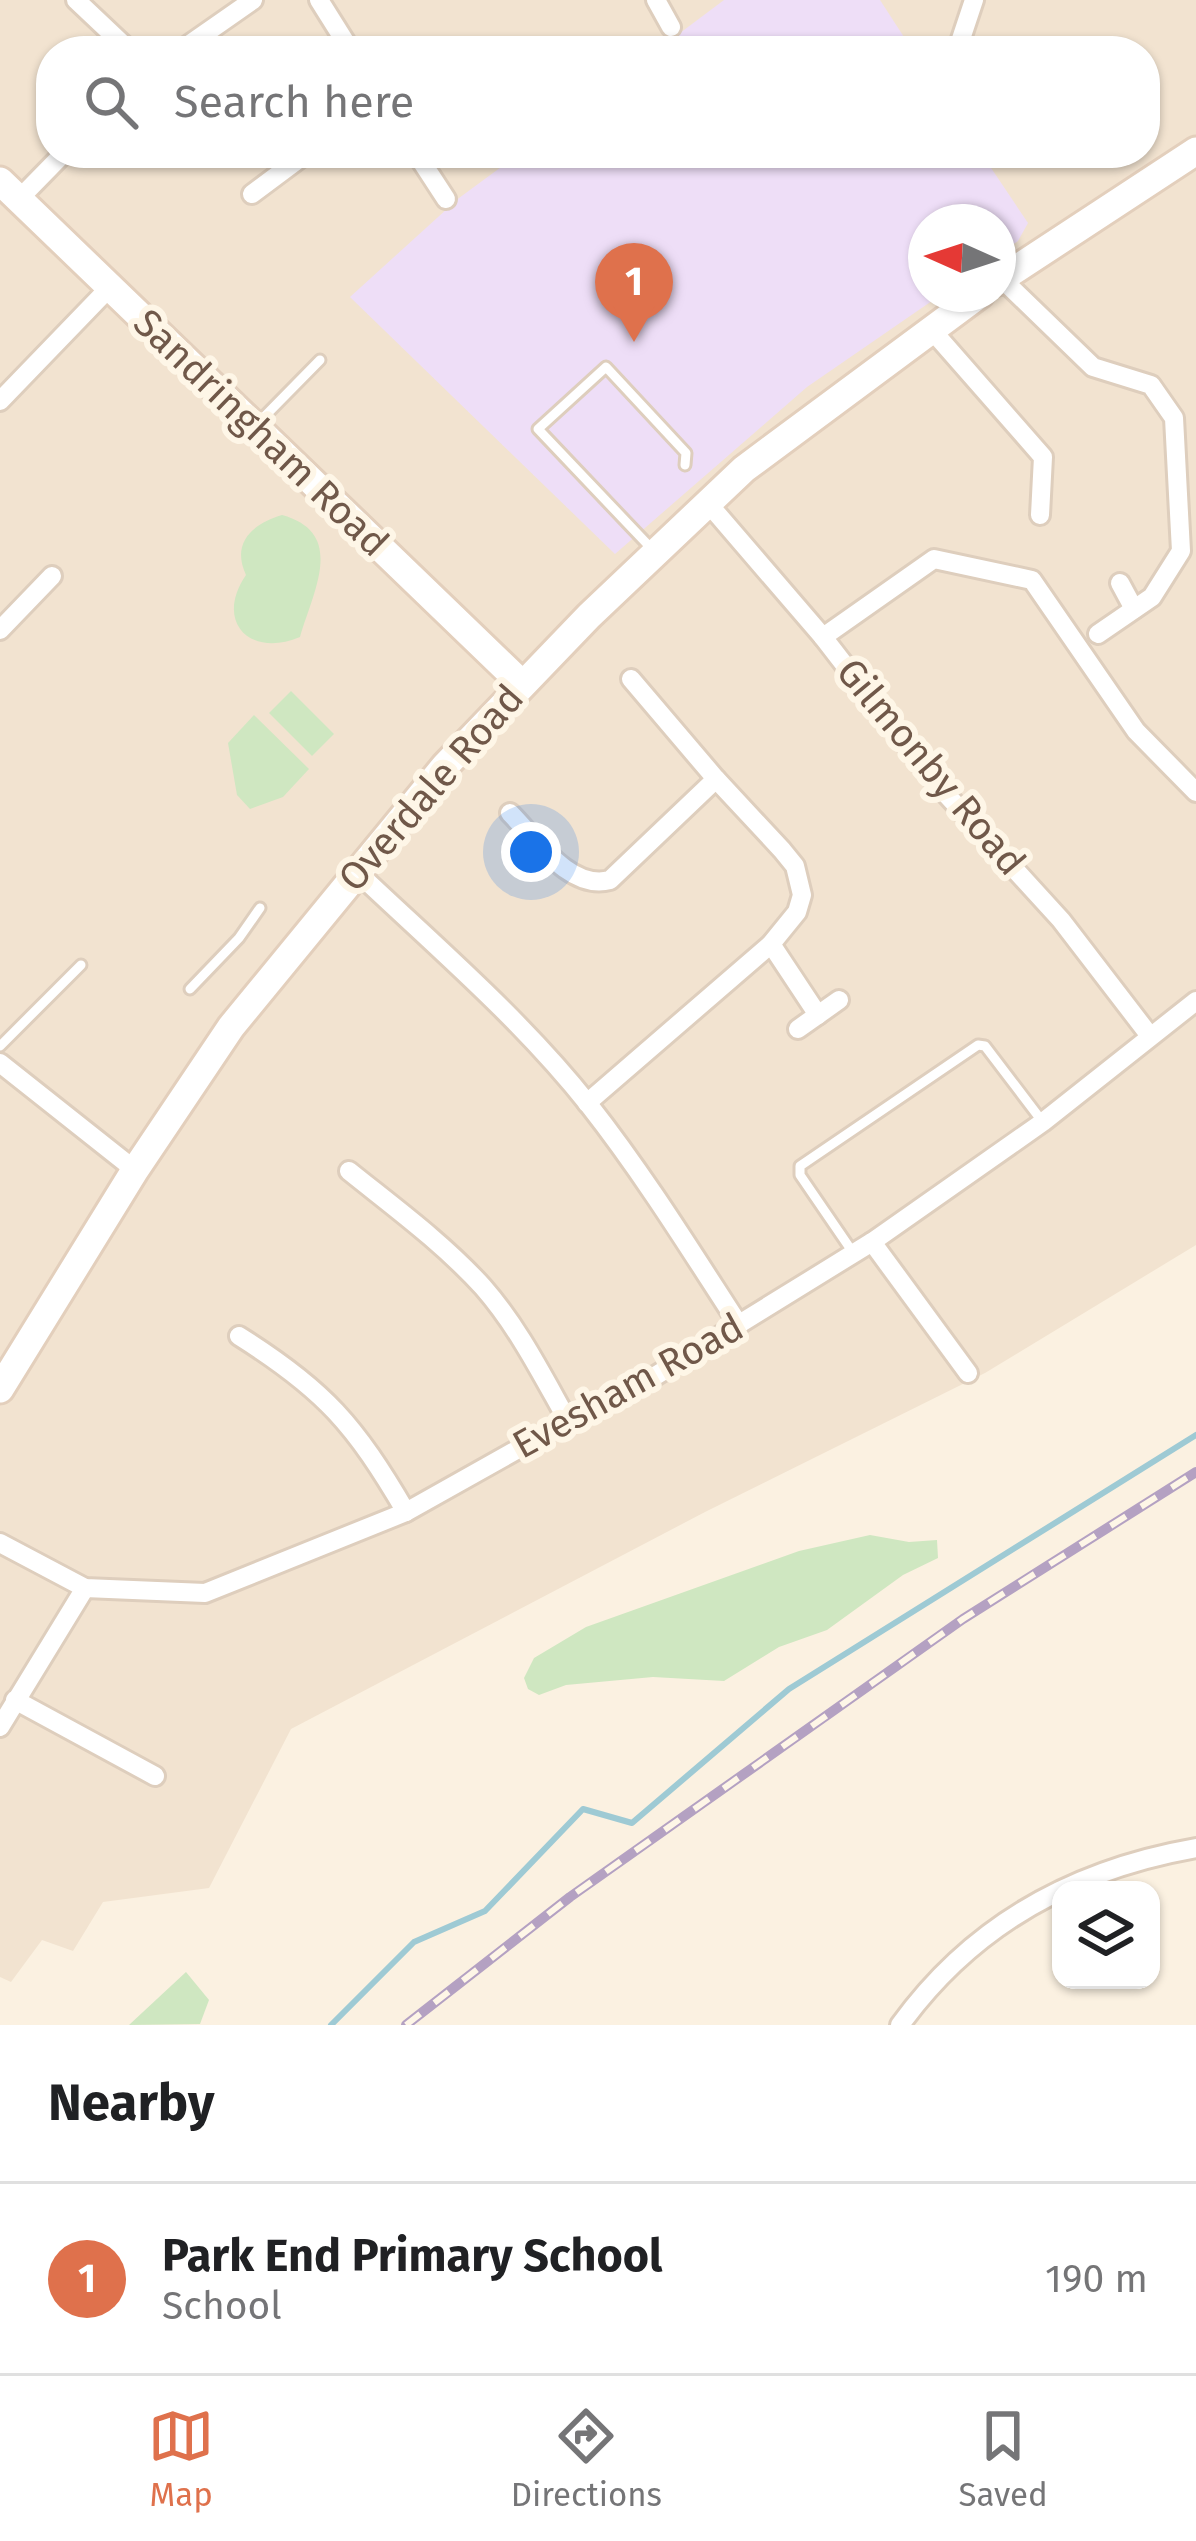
<!DOCTYPE html>
<html lang="en">
<head>
<meta charset="utf-8">
<style>
  :root { --surface:#fff; --page:#f2f2f2; --text:#202124; --muted:#757577; --line:#e0e0e0; --accent:#df714c }
  body { margin:0; font-family:"Fira Sans",sans-serif; background:var(--page); color:var(--text) }
  .controls { position:absolute; right:36px; bottom:36px; display:grid; overflow:hidden; border-radius:24px; box-shadow:0 3px 9px #0004 }
  .controls button { width:108px; height:108px; display:grid; place-items:center; padding:0; border:0; border-bottom:3px solid var(--line); background:var(--surface); color:var(--text); font:60px sans-serif }
  .compass { position:absolute; left:908px; top:204px; width:108px; height:108px; border-radius:50%; background:var(--surface); box-shadow:0 3px 9px #0004; rotate:273deg }
  .you { position:absolute; left:531px; top:852px; width:42px; height:42px; margin:-30px; border:9px solid #fff; border-radius:50%; background:#1a73e8; box-shadow:0 0 0 18px #1a73e833 }
  .badge { display:grid; place-items:center; width:78px; height:78px; border-radius:50%; background:var(--accent); color:#fff; font-size:39px; font-weight:700 }
  .pin { position:absolute; translate:-50% -99px; filter:drop-shadow(0 3px 6px #0008) }
  .pin::after { content:''; position:absolute; top:63px; width:42px; height:36px; background:inherit; clip-path:polygon(0 0,100% 0,50% 100%) }
  .list { margin:0; padding:0; list-style:none }
  h2 { display:flex; justify-content:space-between; align-items:center; height:156px; margin:0; padding:0 48px; font-size:51px }
  h2 small { font-size:39px; font-weight:400; color:var(--muted) }
  .list li { display:grid; grid-template-columns:78px 1fr auto; gap:36px; align-items:center; box-sizing:border-box; height:192px; padding:0 48px; border-top:3px solid var(--line) }
  .list b { display:block; font-size:45px; white-space:nowrap }
  .list p { margin:0; font-size:39px; white-space:nowrap; color:var(--muted) }
  .list em { font-size:39px; font-style:normal; color:var(--muted) }
  .icon { flex:none; width:66px; height:66px; fill:none; stroke:currentColor; stroke-width:2; stroke-linecap:round; stroke-linejoin:round }
  .map { position:relative; flex:none; width:1196px; height:2025px; overflow:hidden }
  .search { position:absolute; background:var(--surface); box-shadow:0 3px 9px #0004; left:36px; right:36px; top:36px; height:132px; display:flex; align-items:center; gap:30px; box-sizing:border-box; padding:0 42px; border-radius:48px; color:var(--muted); font-size:45px }
  .sheet { height:348px; background:var(--surface) }
  nav { display:flex; justify-content:space-around; align-items:center; box-sizing:border-box; height:168px; border-top:3px solid var(--line); background:var(--surface); font-size:33px; color:var(--muted) }
  nav a { display:grid; justify-items:center; gap:6px }
  nav .on { color:var(--accent) }
  .map>svg:first-child { display:block }
  .residential { fill:#f2e3d0; fill-rule:evenodd }
  .education { fill:#eedef7 }
  .green { fill:#cfe7c1 }
  .lines { fill:none; stroke-linecap:round; stroke-linejoin:round }
  .stream { stroke:#9ecad4; stroke-width:6 }
  .lane-casing { stroke:#decebd; stroke-width:15 }
  .street-casing { stroke:#decebd; stroke-width:24 }
  .secondary-casing { stroke:#e3cfbc; stroke-width:33 }
  .lane { stroke:#fff; stroke-width:9 }
  .street { stroke:#fff; stroke-width:18 }
  .secondary { stroke:#fff; stroke-width:27 }
  .rail-casing { stroke:#b4a1c2; stroke-width:10 }
  .rail { stroke:#fef6e7; stroke-width:6; stroke-dasharray:18; stroke-linecap:butt }
  .labels { text-anchor:middle; dominant-baseline:central; stroke-width:12; stroke-linejoin:round; paint-order:stroke }
  .street-label { font-size:39px; fill:#705849; stroke:#fef6e7 }
</style>
</head>
<body>
<div class="map">
<svg width="1196" height="2025" viewBox="0 0 1196 2025">
  <rect width="100%" height="100%" fill="#fbf1e1"/>
  <!-- residential -->
  <path class="residential" d="M0,0H1196V1245L985,1373L705,1512L291,1729L209,1888L103,1902L73,1951L42,1940L11,1982L0,1977ZM51,51H1145V153H51ZM926,222H998V294H926Z"/>
  <!-- education -->
  <g class="education">
    <path d="M724,0H880L913,51H656Z"/>
    <path d="M520,153H981L1028,223L1018,241L998,255V222H926V294H942L807,387L615,554L350,297L459,198Z"/>
  </g>
  <!-- green -->
  <g class="green">
    <path d="M282,515C347,533 313,591 300,637C250,658 214,622 246,575C231,543 252,524 282,515Z"/>
    <path d="M291,691L334,734L312,756L269,713Z"/>
    <path d="M254,715L309,769L283,797L250,809L237,795L228,743Z"/>
    <path d="M870,1535L909,1542L937,1540L938,1558L903,1575L827,1630L779,1647L724,1681L653,1677L566,1685L539,1695L528,1689L524,1678L534,1658L586,1627L799,1551Z"/>
    <path d="M186,1972L209,2000L200,2024L129,2025Z"/>
  </g>
  <g class="lines">
    <!-- stream -->
    <path class="stream" d="M331,2025L414,1942L485,1911L583,1809L632,1823L789,1689L1196,1435"/>
    <defs>
      <g id="lane">
        <path d="M257,424L320,360"/>
        <path d="M651,548L538,429L606,367L686,453L685,465"/>
        <path d="M190,989L239,938L260,908"/>
        <path d="M0,1046L81,965"/>
        <path d="M854,1254L800,1175V1166L978,1045L985,1046L1042,1121"/>
      </g>
      <g id="street">
        <path d="M76,0L130,51"/>
        <path d="M319,0L351,51"/>
        <path d="M656,0L671,27"/>
        <path d="M180,51L253,0"/>
        <path d="M957,51L974,0"/>
        <path d="M416,153L446,199"/>
        <path d="M252,194L307,153"/>
        <path d="M19,199L64,153"/>
        <path d="M1002,279L1093,367L1151,385L1174,418L1181,551L1152,597L1098,634"/>
        <path d="M930,328L1043,457L1040,515"/>
        <path d="M0,401L109,288"/>
        <path d="M707,502L823,637L935,782L1061,920L1150,1036"/>
        <path d="M1120,583L1134,609"/>
        <path d="M0,630L52,576"/>
        <path d="M823,637L934,559L1032,580L1136,731L1196,792"/>
        <path d="M510,813C536,839 570,891 610,880L716,779"/>
        <path d="M356,871C435,946 521,1019 589,1105C644,1175 691,1251 739,1325"/>
        <path d="M771,944L818,1015"/>
        <path d="M798,1029L839,1000"/>
        <path d="M0,1063L135,1170"/>
        <path d="M587,1103L771,944L797,912L802,895L795,866L782,850L716,779L631,679"/>
        <path d="M349,1171C395,1208 443,1243 483,1287C518,1327 542,1375 568,1421"/>
        <path d="M872,1242L968,1373"/>
        <path d="M239,1336C325,1390 355,1425 406,1512"/>
        <path d="M0,1543L85,1588L205,1593L406,1512L568,1421L634,1389L872,1242L1043,1122L1196,1001"/>
        <path d="M15,1700L155,1776"/>
        <path d="M0,1727L85,1588"/>
        <path d="M900,2025C973,1924 1075,1869 1196,1848"/>
      </g>
      <g id="secondary">
        <path d="M0,181L522,684"/>
        <path d="M998,281L1196,151"/>
        <path d="M0,1389L135,1170L231,1027L445,766L589,616L744,469L980,294"/>
      </g>
    </defs>
    <!-- lane casing -->
    <use href="#lane" class="lane-casing"/>
    <!-- street casing -->
    <use href="#street" class="street-casing"/>
    <!-- secondary casing -->
    <use href="#secondary" class="secondary-casing"/>
    <!-- lane -->
    <use href="#lane" class="lane"/>
    <!-- street -->
    <use href="#street" class="street"/>
    <!-- secondary -->
    <use href="#secondary" class="secondary"/>
    <defs>
      <path id="rail" d="M406,2025L570,1897L963,1619L1196,1472"/>
    </defs>
    <!-- rail casing -->
    <use href="#rail" class="rail-casing"/>
    <!-- rail -->
    <use href="#rail" class="rail"/>
  </g>
  <g class="labels">
    <!-- street labels -->
    <g class="street-label">
      <text transform="translate(261 433) rotate(44)">Sandringham Road</text>
      <text transform="translate(931 767) rotate(50)">Gilmonby Road</text>
      <text transform="translate(431 788) rotate(-49)">Overdale Road</text>
      <text transform="translate(628 1386) rotate(-29)">Evesham Road</text>
    </g>
  </g>
</svg>
<div class="controls">
<button><svg class="icon" aria-label="layers" viewBox="0 0 24 24"><path d="M12 4l9 5-9 5-9-5zM3 14l9 5 9-5"/></svg></button>
</div>
<svg class="compass" viewBox="-18 -18 36 36"><path d="M0-13l5 13h-10z" fill="#e53935"/><path d="M0 13l5-13h-10z" fill="#757577"/></svg>
<div class="you"></div>
<div class="pin badge" style="left:634px;top:342px">1</div>
<div class="search"><svg class="icon" aria-label="search" viewBox="0 0 24 24"><circle cx="10" cy="10" r="6"/><path d="M15 15l6 6"/></svg>Search here</div>
</div>
<section class="sheet">
<h2>Nearby<small></small></h2>
<ul class="list">
<li><span class="badge">1</span><div><b>Park End Primary School</b><p>School</p></div><em>190 m</em></li>
</ul>
</section>
<nav>
<a class="on"><svg class="icon" aria-label="map" viewBox="0 0 24 24"><path d="M3 6l6-2 6 2 6-2v14l-6 2-6-2-6 2zM9 4v14M15 6v14"/></svg>Map</a>
<a><svg class="icon" aria-label="directions" viewBox="0 0 24 24"><path d="M12 3l9 9-9 9-9-9zM9 14v-3h6M13 9l2 2-2 2"/></svg>Directions</a>
<a><svg class="icon" aria-label="saved" viewBox="0 0 24 24"><path d="M7 4h10v16l-5-4-5 4z"/></svg>Saved</a>
</nav>
</body>
</html>
